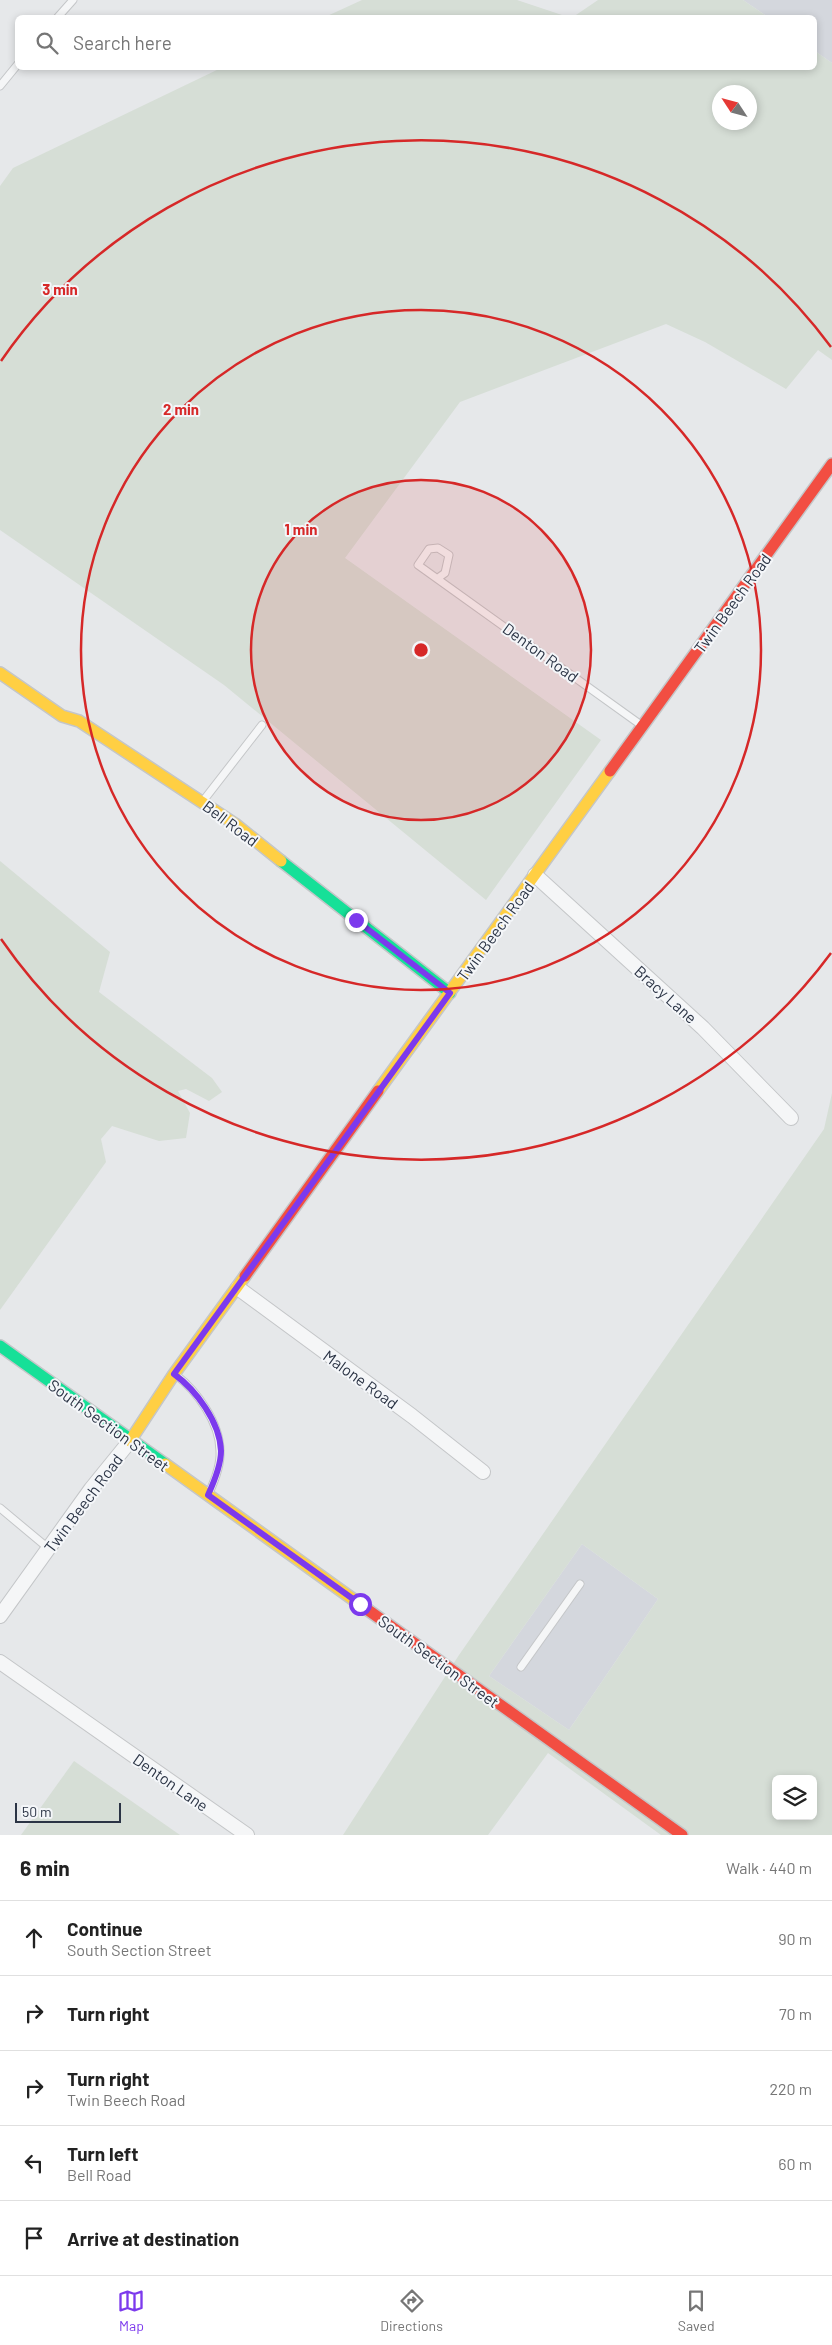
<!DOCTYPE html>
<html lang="en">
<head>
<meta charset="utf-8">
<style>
  :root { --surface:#fff; --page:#f2f2f2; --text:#222; --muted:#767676; --line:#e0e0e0; --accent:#7c3aed }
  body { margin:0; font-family:Barlow,sans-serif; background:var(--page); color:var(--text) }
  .controls { position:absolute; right:15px; bottom:15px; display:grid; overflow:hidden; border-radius:8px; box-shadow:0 2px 8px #0003 }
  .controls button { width:45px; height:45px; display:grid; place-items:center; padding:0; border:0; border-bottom:1px solid var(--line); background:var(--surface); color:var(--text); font:25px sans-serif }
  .compass { position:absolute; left:712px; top:85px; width:45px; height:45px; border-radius:50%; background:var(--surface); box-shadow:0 2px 8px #0003; rotate:306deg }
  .scale { position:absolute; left:15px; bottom:12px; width:106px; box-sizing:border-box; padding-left:5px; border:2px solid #2b3445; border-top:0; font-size:14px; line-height:18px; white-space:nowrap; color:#2b3445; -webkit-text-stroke:4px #f4f6f9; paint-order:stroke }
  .stop { position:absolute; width:15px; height:15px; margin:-11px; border:4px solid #7c3aed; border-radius:50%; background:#fff }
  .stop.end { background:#7c3aed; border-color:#fff; box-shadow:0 1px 5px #0008 }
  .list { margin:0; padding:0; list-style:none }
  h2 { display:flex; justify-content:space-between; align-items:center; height:65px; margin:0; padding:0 20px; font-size:21px }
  h2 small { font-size:16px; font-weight:400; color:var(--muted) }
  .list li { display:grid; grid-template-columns:32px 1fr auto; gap:15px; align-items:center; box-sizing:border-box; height:75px; padding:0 20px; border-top:1px solid var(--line) }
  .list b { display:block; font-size:19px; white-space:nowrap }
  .list p { margin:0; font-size:16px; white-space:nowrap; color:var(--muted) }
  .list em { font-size:16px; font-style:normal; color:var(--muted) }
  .icon { flex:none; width:28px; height:28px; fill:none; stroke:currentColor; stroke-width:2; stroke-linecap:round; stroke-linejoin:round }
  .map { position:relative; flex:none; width:832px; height:1835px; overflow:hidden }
  .search { position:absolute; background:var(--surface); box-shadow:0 2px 8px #0003; left:15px; right:15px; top:15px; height:55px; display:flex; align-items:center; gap:12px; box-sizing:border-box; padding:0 18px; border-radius:8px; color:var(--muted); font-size:19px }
  .sheet { height:440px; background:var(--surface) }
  nav { display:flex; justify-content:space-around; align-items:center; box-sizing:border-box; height:70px; border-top:1px solid var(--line); background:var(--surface); font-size:14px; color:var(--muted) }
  nav a { display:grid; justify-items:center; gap:2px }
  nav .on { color:var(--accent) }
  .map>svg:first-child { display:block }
  .built { fill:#d4d7dd }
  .green { fill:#d6ded6; fill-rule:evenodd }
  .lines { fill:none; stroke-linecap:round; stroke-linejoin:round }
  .lane-casing { stroke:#c4c6c8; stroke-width:9 }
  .street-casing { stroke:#c4c6c8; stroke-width:16 }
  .fast-casing { stroke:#c4c6c8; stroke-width:14 }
  .slow-casing { stroke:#c4c6c8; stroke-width:14 }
  .jam-casing { stroke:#c4c6c8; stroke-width:14 }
  .lane { stroke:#f5f6f7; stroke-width:7 }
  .street { stroke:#f5f6f7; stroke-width:14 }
  .fast { stroke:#16e098; stroke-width:11 }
  .slow { stroke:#ffcf43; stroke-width:11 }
  .jam { stroke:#f24e42; stroke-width:11 }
  .route { stroke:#7c3aed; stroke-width:6 }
  .ring { fill:none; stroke:#d62828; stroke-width:2.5 }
  .labels { text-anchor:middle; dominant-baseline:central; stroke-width:4; stroke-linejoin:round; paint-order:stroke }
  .street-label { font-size:16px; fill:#2b3445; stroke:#f4f6f9 }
  .centre { fill:#d62828; stroke:#f4f6f9; stroke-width:2.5 }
  .ring-label { font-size:15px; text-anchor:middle; font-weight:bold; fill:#d62828; stroke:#f4f6f9; stroke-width:4; stroke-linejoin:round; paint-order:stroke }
</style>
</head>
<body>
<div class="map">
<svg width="832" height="1835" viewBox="0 0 832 1835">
  <rect width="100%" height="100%" fill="#e6e8ea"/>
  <!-- built -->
  <g class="built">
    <path d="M743,0H832V63L815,51L814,18L768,17Z"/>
    <path d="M582,1544L658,1599L569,1730L489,1676Z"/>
  </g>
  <!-- green -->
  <g class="green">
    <path d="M362,0H517L568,17H325Z"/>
    <path d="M598,0H743L768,17H573Z"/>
    <path d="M815,51L832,63V360L818,350L786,389L705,342L666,324L460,402L345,558L601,740L486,900L224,685L0,530V186L13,168L221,68H814ZM720,92H750V122H720Z"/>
    <path d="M0,861L110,952L99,992L212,1078L222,1092L209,1101L186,1089L178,1091L190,1113L186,1138L159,1141L112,1126L101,1139L106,1162L0,1310Z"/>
    <path d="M832,1093V1835H661L548,1753L488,1835H343L459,1655L824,1129ZM582,1544L658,1599L569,1730L489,1676ZM776,1779H813V1816H776Z"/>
    <path d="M74,1761L180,1835H21Z"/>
  </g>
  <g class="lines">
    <defs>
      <g id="lane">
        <path d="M57,18L73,0"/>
        <path d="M0,86L18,64"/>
        <path d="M438,578L445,573L449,555L438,548L429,549L418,565L641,725"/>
        <path d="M203,801L262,725"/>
        <path d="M176,1375C197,1391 220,1423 220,1451C221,1465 215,1480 209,1493"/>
        <path d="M0,1508L48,1548"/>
        <path d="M521,1667L580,1584"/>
      </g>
      <g id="street">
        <path d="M535,875L703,1028L791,1118"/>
        <path d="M238,1288L412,1416L483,1472"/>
        <path d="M0,1616L91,1489L130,1441"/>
        <path d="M0,1662L247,1835"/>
      </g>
      <g id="fast">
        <path d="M281,861L450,993"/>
        <path d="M0,1346L165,1464"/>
      </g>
      <g id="slow">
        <path d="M0,673L62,716L79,721L235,824L281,861"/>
        <path d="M378,1091L610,771"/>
        <path d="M130,1441L174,1374L245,1276"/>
        <path d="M165,1464L368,1610"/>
      </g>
      <g id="jam">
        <path d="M610,771L832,464"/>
        <path d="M245,1276L378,1091"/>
        <path d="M368,1610L682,1835"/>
      </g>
    </defs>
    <!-- lane casing -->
    <use href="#lane" class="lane-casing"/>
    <!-- street casing -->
    <use href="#street" class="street-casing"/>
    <!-- fast casing -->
    <use href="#fast" class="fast-casing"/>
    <!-- slow casing -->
    <use href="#slow" class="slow-casing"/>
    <!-- jam casing -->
    <use href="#jam" class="jam-casing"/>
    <!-- lane -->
    <use href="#lane" class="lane"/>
    <!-- street -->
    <use href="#street" class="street"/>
    <!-- fast -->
    <use href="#fast" class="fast"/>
    <!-- slow -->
    <use href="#slow" class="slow"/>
    <!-- jam -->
    <use href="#jam" class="jam"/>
  </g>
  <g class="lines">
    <!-- route -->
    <path class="route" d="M356,920L450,993L174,1374C196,1390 220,1422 221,1451C221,1466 214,1482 208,1495L360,1604"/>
  </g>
  <!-- distance rings -->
  <circle cx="421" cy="650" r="170" fill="#d62828" fill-opacity=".12"/>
  <g class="ring">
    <circle cx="421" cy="650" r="170"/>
    <circle cx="421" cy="650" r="340"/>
    <path d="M831 953A510 510 0 0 1 1 939M1 361A510 510 0 0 1 831 347"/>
  </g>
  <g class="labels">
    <!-- street labels -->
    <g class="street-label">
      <text transform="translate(732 603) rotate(-54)">Twin Beech Road</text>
      <text transform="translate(541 652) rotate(36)">Denton Road</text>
      <text transform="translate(231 823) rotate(37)">Bell Road</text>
      <text transform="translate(495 931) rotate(-54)">Twin Beech Road</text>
      <text transform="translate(666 994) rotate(42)">Bracy Lane</text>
      <text transform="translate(361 1379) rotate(36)">Malone Road</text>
      <text transform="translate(109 1425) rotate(36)">South Section Street</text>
      <text transform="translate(83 1503) rotate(-53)">Twin Beech Road</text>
      <text transform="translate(439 1661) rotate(36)">South Section Street</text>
      <text transform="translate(171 1782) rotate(35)">Denton Lane</text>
    </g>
  </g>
  <circle cx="421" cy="650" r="8" class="centre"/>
  <g class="ring-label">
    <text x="60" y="295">3 min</text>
    <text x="181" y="415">2 min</text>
    <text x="301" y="535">1 min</text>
  </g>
</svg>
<div class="controls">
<button><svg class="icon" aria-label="layers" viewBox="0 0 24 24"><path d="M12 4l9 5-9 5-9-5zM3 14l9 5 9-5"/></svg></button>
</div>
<svg class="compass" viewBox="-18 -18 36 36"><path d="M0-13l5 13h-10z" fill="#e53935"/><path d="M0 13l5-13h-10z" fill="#767676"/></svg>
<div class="scale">50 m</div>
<div class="stop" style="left:360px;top:1604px"></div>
<div class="stop end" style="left:356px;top:920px"></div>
<div class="search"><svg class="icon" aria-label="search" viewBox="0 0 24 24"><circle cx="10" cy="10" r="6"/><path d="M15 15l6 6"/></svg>Search here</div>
</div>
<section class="sheet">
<h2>6 min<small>Walk · 440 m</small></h2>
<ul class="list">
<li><svg class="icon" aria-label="ahead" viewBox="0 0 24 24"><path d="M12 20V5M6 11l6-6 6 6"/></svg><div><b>Continue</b><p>South Section Street</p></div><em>90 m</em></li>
<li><svg class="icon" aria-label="right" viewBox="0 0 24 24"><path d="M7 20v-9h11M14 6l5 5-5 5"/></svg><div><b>Turn right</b></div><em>70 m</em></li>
<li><svg class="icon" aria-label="right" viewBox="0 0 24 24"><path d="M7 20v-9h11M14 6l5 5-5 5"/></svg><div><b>Turn right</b><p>Twin Beech Road</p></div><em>220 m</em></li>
<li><svg class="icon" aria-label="left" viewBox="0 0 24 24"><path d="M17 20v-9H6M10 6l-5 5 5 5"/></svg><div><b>Turn left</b><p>Bell Road</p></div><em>60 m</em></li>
<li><svg class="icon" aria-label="arrive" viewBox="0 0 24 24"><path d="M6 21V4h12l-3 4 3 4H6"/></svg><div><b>Arrive at destination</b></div></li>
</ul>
</section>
<nav>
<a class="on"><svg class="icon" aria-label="map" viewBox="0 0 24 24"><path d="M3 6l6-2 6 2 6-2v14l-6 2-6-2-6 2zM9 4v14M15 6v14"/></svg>Map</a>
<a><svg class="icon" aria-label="directions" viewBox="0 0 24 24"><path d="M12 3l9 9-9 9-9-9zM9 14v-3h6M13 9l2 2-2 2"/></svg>Directions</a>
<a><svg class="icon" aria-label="saved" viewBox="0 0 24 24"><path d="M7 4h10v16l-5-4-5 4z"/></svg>Saved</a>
</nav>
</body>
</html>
